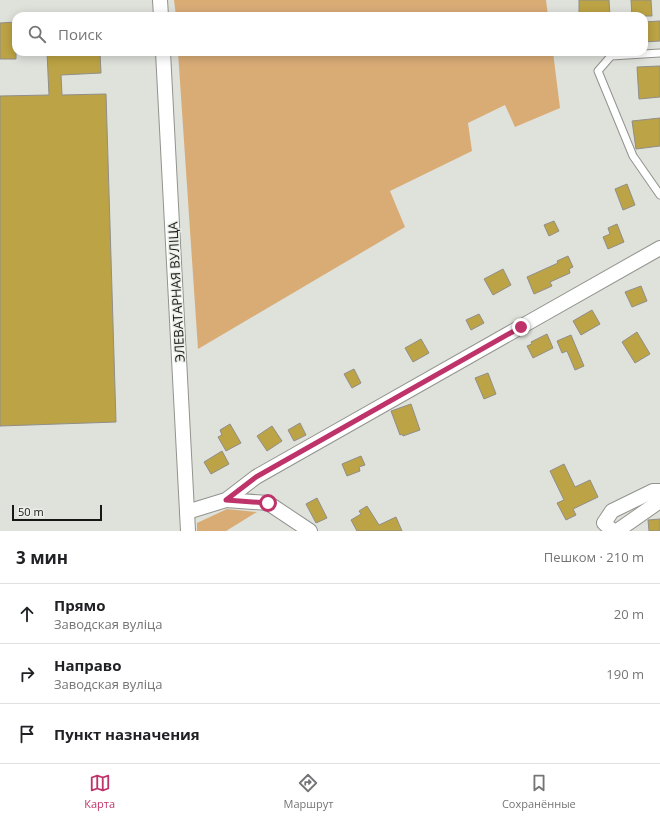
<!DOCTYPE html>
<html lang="ru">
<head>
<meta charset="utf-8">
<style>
  :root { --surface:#fff; --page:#f2f2f2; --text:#202124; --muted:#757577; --line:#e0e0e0; --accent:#be336a }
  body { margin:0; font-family:"Open Sans",sans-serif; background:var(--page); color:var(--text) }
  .scale { position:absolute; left:12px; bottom:10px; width:90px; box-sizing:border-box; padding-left:4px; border:2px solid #171816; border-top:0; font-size:11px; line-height:14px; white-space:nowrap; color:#171816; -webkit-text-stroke:3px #eceee8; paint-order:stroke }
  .stop { position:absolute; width:12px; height:12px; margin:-9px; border:3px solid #be336a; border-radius:50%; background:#fff }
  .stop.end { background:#be336a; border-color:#fff; box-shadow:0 1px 4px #0008 }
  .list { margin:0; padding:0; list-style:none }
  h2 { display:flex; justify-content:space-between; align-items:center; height:52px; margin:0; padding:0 16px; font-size:17px }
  h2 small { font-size:13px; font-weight:400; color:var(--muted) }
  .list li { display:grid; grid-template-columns:26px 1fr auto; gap:12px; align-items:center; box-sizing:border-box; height:60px; padding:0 16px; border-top:1px solid var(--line) }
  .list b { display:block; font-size:15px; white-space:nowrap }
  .list p { margin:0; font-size:13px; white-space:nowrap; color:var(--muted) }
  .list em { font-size:13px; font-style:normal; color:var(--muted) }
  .icon { flex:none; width:22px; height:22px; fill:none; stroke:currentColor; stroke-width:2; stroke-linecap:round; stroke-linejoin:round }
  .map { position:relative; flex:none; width:660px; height:531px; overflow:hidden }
  .search { position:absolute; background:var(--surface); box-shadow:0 2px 10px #0003; left:12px; right:12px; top:12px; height:44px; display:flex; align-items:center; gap:10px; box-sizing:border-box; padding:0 14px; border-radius:12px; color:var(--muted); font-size:15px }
  .sheet { height:232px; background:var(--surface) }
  nav { display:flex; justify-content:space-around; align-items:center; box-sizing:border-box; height:56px; border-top:1px solid var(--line); background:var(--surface); font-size:11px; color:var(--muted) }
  nav a { display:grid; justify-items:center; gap:2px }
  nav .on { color:var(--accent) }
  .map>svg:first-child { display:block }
  .green { fill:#d9ac76 }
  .building { fill:#bca345; stroke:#908e89 }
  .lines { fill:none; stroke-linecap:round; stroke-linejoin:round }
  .lane-casing { stroke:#92938e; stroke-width:9 }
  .street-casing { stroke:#92938e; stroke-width:16 }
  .lane { stroke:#fff; stroke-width:7 }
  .street { stroke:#fff; stroke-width:14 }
  .route { stroke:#be336a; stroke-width:5 }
  .labels { text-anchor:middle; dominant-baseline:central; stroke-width:3; stroke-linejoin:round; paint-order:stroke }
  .street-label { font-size:13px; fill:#171816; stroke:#eceee8 }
</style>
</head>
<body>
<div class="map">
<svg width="660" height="531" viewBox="0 0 660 531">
  <rect width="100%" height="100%" fill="#dfe1db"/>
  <!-- green -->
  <g class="green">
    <path d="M174,0H546L548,16H176Z"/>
    <path d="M178,52H553L560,108L515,127L505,105L468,123L472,151L390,191L405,227L198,349Z"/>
    <path d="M227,509L257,512L226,531H197V523Z"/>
  </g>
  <!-- building -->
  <g class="building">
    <path d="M579,0H609L610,16H579Z"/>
    <path d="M631,0H651L652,16H632Z"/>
    <path d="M660,21V41L644,42V22Z"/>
    <path d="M16,22V59H0V23Z"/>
    <path d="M47,52H100L101,73L61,75L62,95L106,94L116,422L0,426V96L49,95Z"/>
    <path d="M660,66V97L639,99L637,67Z"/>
    <path d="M660,118V146L636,149L632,121Z"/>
    <path d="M627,184L635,205L623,210L615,189Z"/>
    <path d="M554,221L559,231L549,236L544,225Z"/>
    <path d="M617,224L624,242L608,249L603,237L610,234L608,228Z"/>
    <path d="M568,256L573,267L569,269L570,273L550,282L552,286L534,294L527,277L558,263L557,261Z"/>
    <path d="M503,269L511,285L493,295L484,279Z"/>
    <path d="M641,286L647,301L632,307L625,292Z"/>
    <path d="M592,310L600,324L581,335L573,321Z"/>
    <path d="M479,314L484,323L471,330L466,320Z"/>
    <path d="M637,332L650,354L635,363L622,342Z"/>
    <path d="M547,334L553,348L533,358L527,346L532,344L531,342Z"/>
    <path d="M571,335L584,366L575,370L567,351L562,353L557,341Z"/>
    <path d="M421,339L429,353L413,362L405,348Z"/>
    <path d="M354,369L361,383L352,388L344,374Z"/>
    <path d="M488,373L496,394L484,399L475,378Z"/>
    <path d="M411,404L420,430L403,436L402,434L400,435L391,411Z"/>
    <path d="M300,423L306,435L294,441L288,430Z"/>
    <path d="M230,424L241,443L226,451L218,437L222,435L220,430Z"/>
    <path d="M272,426L282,441L267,451L257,436Z"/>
    <path d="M222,451L229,464L211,474L204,462Z"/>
    <path d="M361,456L365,465L359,467L360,471L347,476L342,464Z"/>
    <path d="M564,464L575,487L590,480L598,497L573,509L576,515L566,520L557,503L564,500L550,471Z"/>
    <path d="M317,498L327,518L316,523L306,504Z"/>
    <path d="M367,506L379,525L396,517L402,531H357L351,520L361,514L359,511Z"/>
    <path d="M660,519V531H649L648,520Z"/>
  </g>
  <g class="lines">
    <defs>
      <path id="lane" d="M660,53L611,56L598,71L633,156L660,195"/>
      <g id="street">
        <path d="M160,0L161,16"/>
        <path d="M163,52L188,531"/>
        <path d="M226,500L268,503L310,531"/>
        <path d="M187,512L226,500L256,477L660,248"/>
        <path d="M613,531L604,523L612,511L653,491H660"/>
        <path d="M617,531L660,501"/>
      </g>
    </defs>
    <!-- lane casing -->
    <use href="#lane" class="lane-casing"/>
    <!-- street casing -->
    <use href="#street" class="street-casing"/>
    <!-- lane -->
    <use href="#lane" class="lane"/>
    <!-- street -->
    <use href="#street" class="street"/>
  </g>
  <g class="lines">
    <!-- route -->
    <path class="route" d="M268,503L226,500L256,477L521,327"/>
  </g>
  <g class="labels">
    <!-- street labels -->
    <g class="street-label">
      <text transform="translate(176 292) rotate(-93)">ЭЛЕВАТАРНАЯ ВУЛІЦА</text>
    </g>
  </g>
</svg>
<div class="scale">50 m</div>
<div class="stop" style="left:268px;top:503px"></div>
<div class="stop end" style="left:521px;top:327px"></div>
<div class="search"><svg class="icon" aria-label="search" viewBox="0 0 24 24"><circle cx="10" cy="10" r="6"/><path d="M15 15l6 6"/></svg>Поиск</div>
</div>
<section class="sheet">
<h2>3 мин<small>Пешком · 210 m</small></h2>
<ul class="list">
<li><svg class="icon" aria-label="ahead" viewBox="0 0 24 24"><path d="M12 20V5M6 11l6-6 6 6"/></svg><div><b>Прямо</b><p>Заводская вуліца</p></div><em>20 m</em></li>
<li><svg class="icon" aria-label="right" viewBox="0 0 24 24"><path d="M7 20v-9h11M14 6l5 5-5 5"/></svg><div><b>Направо</b><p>Заводская вуліца</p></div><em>190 m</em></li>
<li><svg class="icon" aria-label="arrive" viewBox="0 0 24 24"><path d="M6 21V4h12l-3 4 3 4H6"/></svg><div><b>Пункт назначения</b></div></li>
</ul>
</section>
<nav>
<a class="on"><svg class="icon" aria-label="map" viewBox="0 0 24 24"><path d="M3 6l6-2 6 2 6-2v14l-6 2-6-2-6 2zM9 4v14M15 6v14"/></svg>Карта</a>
<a><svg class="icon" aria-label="directions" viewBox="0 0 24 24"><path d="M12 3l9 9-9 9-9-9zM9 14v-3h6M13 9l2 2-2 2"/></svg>Маршрут</a>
<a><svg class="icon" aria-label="saved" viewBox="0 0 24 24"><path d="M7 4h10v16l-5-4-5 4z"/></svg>Сохранённые</a>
</nav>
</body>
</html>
